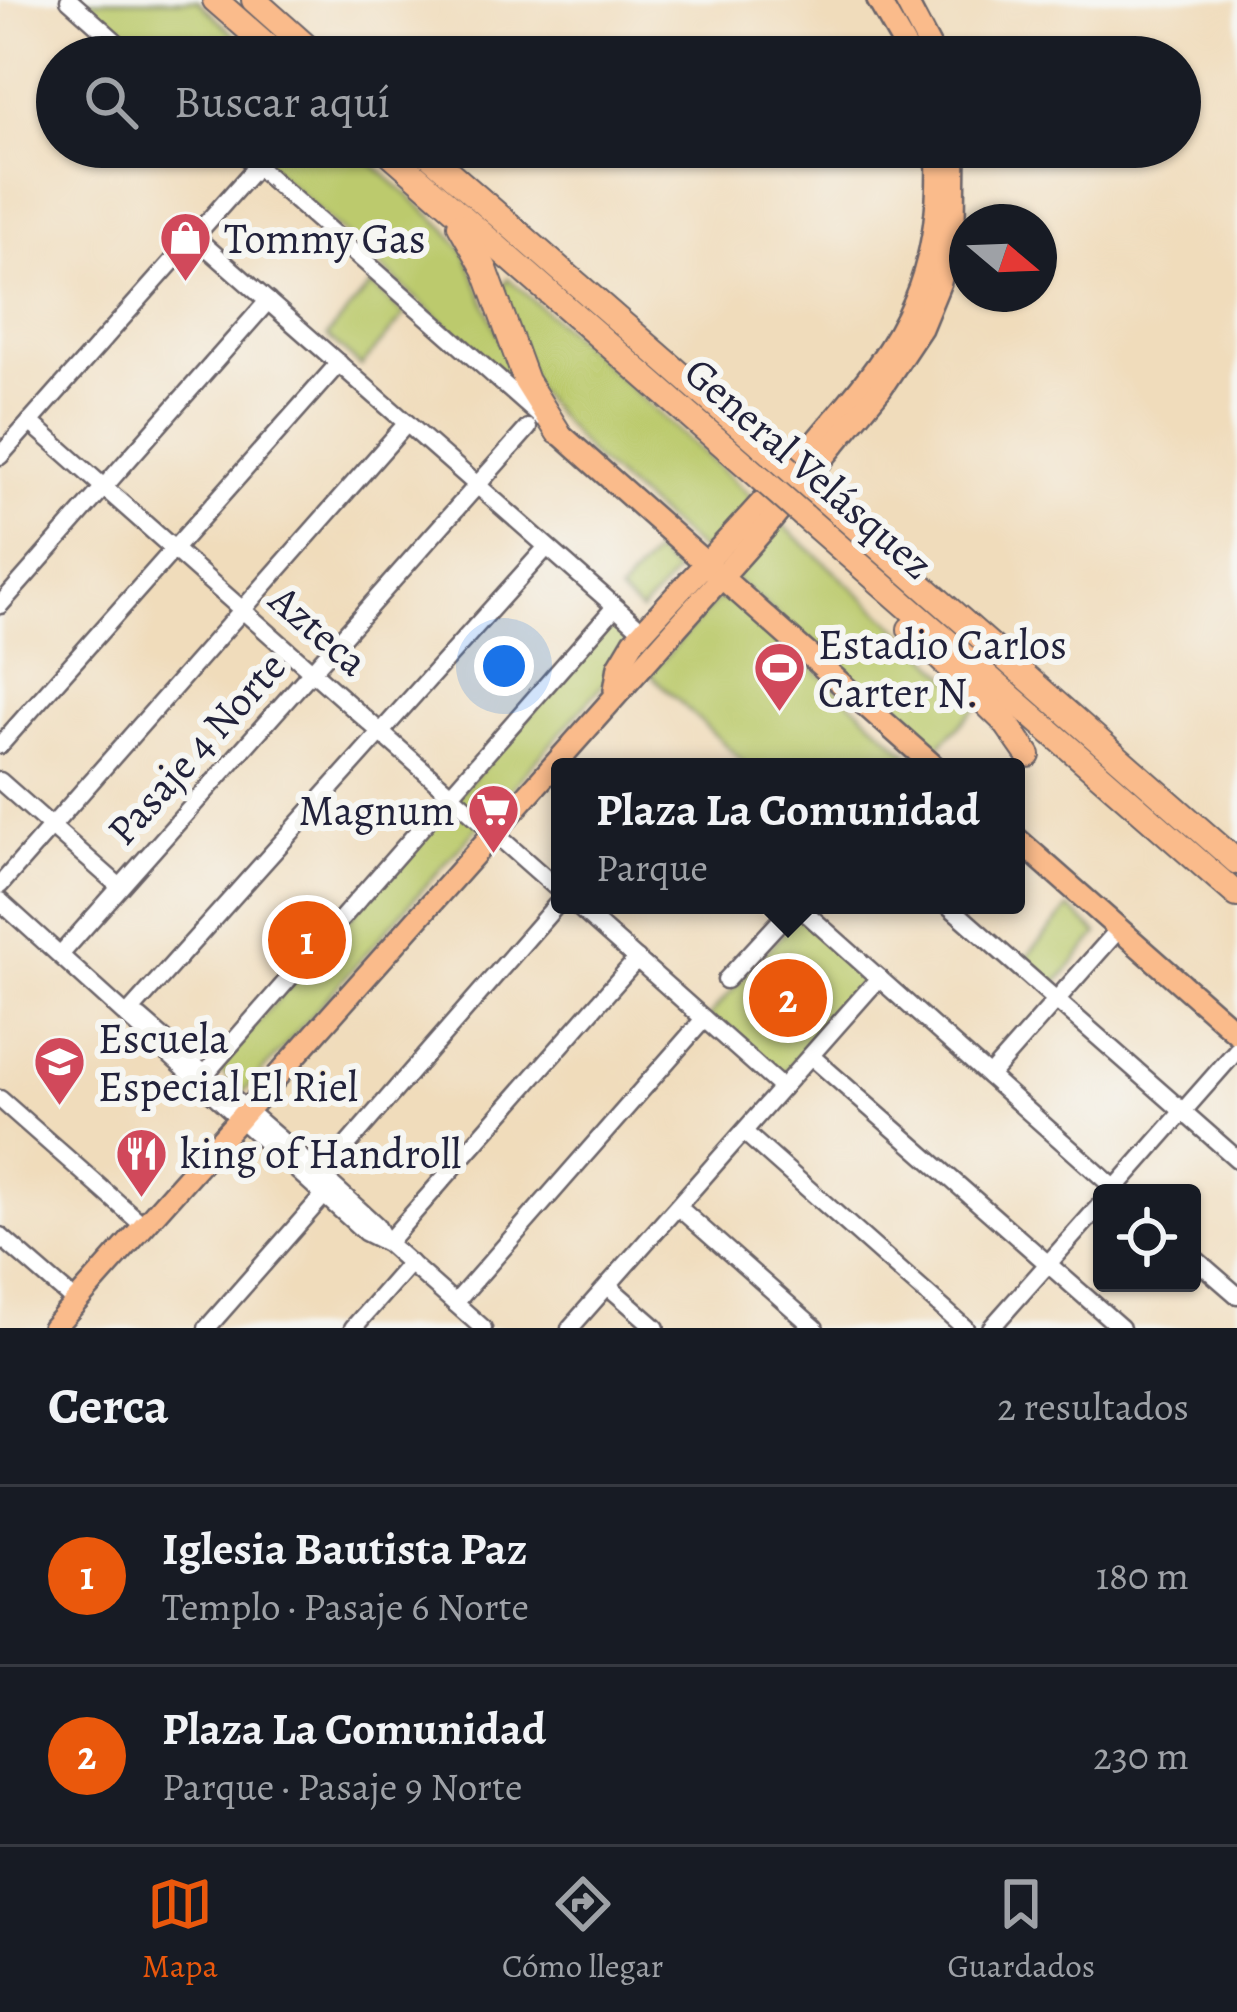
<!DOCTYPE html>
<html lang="es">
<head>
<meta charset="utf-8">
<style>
  :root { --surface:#171b24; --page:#20242c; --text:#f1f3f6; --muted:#9ea1a6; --line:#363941; --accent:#ea580c }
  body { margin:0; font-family:Alegreya,serif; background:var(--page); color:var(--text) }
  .controls { position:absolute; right:36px; bottom:36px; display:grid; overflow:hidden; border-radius:12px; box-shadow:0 3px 9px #0004 }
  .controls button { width:108px; height:108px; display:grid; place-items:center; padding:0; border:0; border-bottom:3px solid var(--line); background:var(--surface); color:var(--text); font:60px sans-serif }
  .compass { position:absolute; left:949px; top:204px; width:108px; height:108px; border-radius:50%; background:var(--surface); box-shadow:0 3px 9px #0004; rotate:109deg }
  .you { position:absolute; left:504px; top:666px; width:42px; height:42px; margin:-30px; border:9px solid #fff; border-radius:50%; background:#1a73e8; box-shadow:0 0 0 18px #1a73e833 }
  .badge { display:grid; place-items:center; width:78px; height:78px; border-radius:50%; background:var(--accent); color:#fff; font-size:39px; font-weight:700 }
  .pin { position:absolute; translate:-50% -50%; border:6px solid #fff; box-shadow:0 3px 12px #0006 }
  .popup { position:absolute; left:551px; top:758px; width:474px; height:156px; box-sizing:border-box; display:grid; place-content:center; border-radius:12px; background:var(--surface); filter:drop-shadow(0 3px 9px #0005); font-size:39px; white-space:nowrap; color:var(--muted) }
  .popup b { font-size:45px; color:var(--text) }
  .popup::after { content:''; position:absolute; left:50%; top:100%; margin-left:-24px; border:24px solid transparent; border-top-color:var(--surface) }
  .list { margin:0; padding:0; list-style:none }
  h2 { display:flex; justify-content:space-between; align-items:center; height:156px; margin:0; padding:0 48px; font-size:51px }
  h2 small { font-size:39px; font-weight:400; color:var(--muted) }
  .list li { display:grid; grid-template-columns:78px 1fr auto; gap:36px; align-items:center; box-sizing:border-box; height:180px; padding:0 48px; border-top:3px solid var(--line) }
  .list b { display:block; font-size:45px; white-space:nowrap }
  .list p { margin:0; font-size:39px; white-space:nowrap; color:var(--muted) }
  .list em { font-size:39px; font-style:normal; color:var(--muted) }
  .icon { flex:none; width:66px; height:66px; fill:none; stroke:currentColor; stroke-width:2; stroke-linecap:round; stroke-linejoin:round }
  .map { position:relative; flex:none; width:1237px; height:1328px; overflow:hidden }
  .search { position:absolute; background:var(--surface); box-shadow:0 3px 9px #0004; left:36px; right:36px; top:36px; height:132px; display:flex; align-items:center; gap:30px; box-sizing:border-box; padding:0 42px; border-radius:66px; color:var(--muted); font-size:45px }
  .sheet { height:516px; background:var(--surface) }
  nav { display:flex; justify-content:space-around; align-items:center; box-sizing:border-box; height:168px; border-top:3px solid var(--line); background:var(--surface); font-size:33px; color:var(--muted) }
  nav a { display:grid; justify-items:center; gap:6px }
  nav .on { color:var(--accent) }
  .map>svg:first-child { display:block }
  .green { fill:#bcca6d; stroke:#6f7654; stroke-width:3 }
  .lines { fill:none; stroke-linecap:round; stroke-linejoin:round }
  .minor-casing { stroke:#6a6368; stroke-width:21 }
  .major-casing { stroke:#6a6368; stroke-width:26 }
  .highway-casing { stroke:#6a6368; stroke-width:28 }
  .minor { stroke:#fff; stroke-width:16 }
  .major { stroke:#fabb8b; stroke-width:21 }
  .highway { stroke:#fabb8b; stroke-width:24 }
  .highway-bridge-casing { stroke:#6a6368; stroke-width:28; stroke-linecap:butt }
  .highway-bridge { stroke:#fabb8b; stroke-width:24 }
  .labels { text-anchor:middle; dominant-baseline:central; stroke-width:12; stroke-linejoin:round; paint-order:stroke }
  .poi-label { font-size:42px; fill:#22223b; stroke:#f6f6f2; text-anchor:start }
  .street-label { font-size:42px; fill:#22223b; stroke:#f6f6f2 }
</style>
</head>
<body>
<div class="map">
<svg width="1237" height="1328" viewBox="0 0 1237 1328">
  <rect width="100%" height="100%" fill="#f6f6f2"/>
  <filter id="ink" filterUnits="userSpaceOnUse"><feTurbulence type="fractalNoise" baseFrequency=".00833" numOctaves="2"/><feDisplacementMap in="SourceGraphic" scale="24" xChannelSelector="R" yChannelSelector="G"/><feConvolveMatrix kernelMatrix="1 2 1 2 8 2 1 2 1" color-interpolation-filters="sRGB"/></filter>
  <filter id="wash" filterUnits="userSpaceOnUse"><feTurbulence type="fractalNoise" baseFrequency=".004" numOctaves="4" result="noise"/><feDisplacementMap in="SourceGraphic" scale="48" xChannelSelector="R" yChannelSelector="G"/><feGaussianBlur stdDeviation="2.7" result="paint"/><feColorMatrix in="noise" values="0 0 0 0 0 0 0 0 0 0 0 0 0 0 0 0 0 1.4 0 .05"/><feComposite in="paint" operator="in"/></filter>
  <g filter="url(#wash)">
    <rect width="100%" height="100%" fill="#f0dcbb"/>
    <!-- green -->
    <g class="green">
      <path d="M84,0H197L258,57H147Z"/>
      <path d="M248,147H353L445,228L465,253L521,393Z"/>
      <path d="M508,278L922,650L977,707L935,750L592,457L535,389L502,289Z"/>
      <path d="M371,285L405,315L361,366L327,336Z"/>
      <path d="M654,553L676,573L641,612L619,593Z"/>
      <path d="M716,600H738L907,753L908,767H749L650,674Z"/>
      <path d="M615,618L632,632L614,672L244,1092L217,1068Z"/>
      <path d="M1069,908L1098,934L1053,987L1023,961Z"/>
      <path d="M798,917L867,980L779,1079L709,1016Z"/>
    </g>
  </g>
  <g filter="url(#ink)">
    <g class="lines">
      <defs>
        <g id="minor">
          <path d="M69,0L133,57"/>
          <path d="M235,147L541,417"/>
          <path d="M195,237L643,631"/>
          <path d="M30,422L560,891"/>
          <path d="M0,456L257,166"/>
          <path d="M0,605L268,301"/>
          <path d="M0,745L339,363"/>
          <path d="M0,781L120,887"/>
          <path d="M0,885L407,423"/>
          <path d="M0,901L365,1232L387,1243L483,1328"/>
          <path d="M576,905L782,1088"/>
          <path d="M797,905L1120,1193"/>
          <path d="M948,905L1237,1159"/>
          <path d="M60,955L528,428"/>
          <path d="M726,980L795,905"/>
          <path d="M128,1014L547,547"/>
          <path d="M140,1018L321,1175L376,1225L386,1242"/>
          <path d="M811,1056L1121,1328"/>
          <path d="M206,1073L615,607"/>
          <path d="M989,1076L1119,929"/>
          <path d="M0,1099L144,1226"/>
          <path d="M744,1132L965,1328"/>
          <path d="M321,1175L560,901"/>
          <path d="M1111,1193L1237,1050"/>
          <path d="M678,1207L815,1328"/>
          <path d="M0,1236L76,1302"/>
          <path d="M387,1243L637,959"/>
          <path d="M1192,1256L1237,1295"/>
          <path d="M608,1286L656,1328"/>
          <path d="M455,1303L704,1019"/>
          <path d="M207,1328L324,1195"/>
          <path d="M353,1328L410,1263"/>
          <path d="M570,1328L879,978"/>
          <path d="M991,1328L1102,1203"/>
        </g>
        <g id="major">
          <path d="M878,0L911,57"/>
          <path d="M905,0L935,57"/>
          <path d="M558,432L935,767"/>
          <path d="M615,690L619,666L634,641C698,570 765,502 826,429C860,389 894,350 914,301C935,252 940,200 937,147"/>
          <path d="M1016,838L1237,1033"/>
          <path d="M53,1328L767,526L881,388L921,328L940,282L954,222L955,147"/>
        </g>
        <g id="highway">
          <path d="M215,0L280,57"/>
          <path d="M254,0L318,57"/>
          <path d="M383,147L762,479"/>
          <path d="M420,147L780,461"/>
          <path d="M460,225L485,269L526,381L558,432"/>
          <path d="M819,495L1237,862"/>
          <path d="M804,516L1237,895"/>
          <path d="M910,629L1005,722L1028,755"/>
        </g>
      </defs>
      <!-- minor casing -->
      <use href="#minor" class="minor-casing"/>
      <!-- major casing -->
      <use href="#major" class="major-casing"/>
      <!-- highway casing -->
      <use href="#highway" class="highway-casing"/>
      <!-- minor -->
      <use href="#minor" class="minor"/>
      <!-- major -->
      <use href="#major" class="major"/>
      <!-- highway -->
      <use href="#highway" class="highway"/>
      <defs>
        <g id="highway-bridge">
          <path d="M780,461L819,495"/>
          <path d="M762,479L804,516"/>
        </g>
      </defs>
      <!-- highway-bridge casing -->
      <use href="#highway-bridge" class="highway-bridge-casing"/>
      <!-- highway-bridge -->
      <use href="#highway-bridge" class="highway-bridge"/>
    </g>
  </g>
  <!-- icons -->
  <defs>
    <symbol id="shop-pin" viewBox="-11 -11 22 30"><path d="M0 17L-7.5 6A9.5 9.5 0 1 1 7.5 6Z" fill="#d1495b" stroke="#f6f6f2"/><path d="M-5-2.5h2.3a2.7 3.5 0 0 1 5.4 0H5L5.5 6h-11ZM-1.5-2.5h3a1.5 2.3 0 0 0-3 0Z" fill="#fff"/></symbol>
    <symbol id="stadium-pin" viewBox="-11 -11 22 30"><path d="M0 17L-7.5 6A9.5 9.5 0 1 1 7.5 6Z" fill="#d1495b" stroke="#f6f6f2"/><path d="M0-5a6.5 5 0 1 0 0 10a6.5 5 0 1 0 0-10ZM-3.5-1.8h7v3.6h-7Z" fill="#fff"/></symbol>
    <symbol id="supermarket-pin" viewBox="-11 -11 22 30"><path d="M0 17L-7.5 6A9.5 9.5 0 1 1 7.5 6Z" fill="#d1495b" stroke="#f6f6f2"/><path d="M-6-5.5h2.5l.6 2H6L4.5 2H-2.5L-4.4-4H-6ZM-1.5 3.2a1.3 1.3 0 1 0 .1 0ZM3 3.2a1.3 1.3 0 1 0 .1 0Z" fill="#fff"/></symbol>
    <symbol id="school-pin" viewBox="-11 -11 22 30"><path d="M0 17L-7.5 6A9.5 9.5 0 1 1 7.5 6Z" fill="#d1495b" stroke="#f6f6f2"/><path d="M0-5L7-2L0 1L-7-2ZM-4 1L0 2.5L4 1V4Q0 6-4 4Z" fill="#fff"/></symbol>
    <symbol id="restaurant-pin" viewBox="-11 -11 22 30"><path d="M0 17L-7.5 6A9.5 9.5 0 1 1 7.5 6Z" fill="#d1495b" stroke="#f6f6f2"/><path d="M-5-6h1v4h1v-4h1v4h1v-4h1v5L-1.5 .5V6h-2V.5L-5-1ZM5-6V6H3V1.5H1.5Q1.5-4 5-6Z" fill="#fff"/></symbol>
  </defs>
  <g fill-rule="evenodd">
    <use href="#shop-pin" x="156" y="208" width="59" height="81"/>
    <use href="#stadium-pin" x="750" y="638" width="59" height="81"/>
    <use href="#supermarket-pin" x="464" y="780" width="59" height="81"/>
    <use href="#school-pin" x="30" y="1032" width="59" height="81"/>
    <use href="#restaurant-pin" x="112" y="1124" width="59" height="81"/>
  </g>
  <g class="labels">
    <!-- poi labels -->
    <g class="poi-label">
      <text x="224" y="238">Tommy Gas</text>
      <text x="818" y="644">Estadio Carlos<tspan x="818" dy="48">Carter N.</tspan></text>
      <text x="455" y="810" text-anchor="end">Magnum</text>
      <text x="98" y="1038">Escuela<tspan x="98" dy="48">Especial El Riel</tspan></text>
      <text x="180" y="1153">king of Handroll</text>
    </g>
    <!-- street labels -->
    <g class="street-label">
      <text transform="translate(809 468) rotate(41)">General Velásquez</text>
      <text transform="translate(319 630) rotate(41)">Azteca</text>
      <text transform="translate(196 748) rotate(-48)">Pasaje 4 Norte</text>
    </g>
  </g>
</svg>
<div class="controls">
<button><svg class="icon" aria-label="locate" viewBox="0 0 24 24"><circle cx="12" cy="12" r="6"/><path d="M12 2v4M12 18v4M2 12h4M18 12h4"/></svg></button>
</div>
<svg class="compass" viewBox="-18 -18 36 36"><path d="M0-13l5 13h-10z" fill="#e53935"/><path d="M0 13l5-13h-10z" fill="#9ea1a6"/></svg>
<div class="you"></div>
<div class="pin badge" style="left:307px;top:940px">1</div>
<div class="pin badge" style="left:788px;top:998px">2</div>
<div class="popup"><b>Plaza La Comunidad</b>Parque</div>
<div class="search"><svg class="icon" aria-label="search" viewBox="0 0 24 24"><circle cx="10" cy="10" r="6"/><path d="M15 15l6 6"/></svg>Buscar aquí</div>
</div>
<section class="sheet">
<h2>Cerca<small>2 resultados</small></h2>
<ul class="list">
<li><span class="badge">1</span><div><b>Iglesia Bautista Paz</b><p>Templo · Pasaje 6 Norte</p></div><em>180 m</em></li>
<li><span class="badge">2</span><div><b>Plaza La Comunidad</b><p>Parque · Pasaje 9 Norte</p></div><em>230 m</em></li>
</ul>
</section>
<nav>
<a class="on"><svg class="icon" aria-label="map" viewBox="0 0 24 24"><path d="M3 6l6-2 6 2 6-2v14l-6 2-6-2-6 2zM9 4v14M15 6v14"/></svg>Mapa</a>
<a><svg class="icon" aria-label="directions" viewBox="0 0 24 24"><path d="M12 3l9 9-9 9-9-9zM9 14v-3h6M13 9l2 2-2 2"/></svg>Cómo llegar</a>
<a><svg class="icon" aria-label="saved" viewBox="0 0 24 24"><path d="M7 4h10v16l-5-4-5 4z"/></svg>Guardados</a>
</nav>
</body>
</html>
